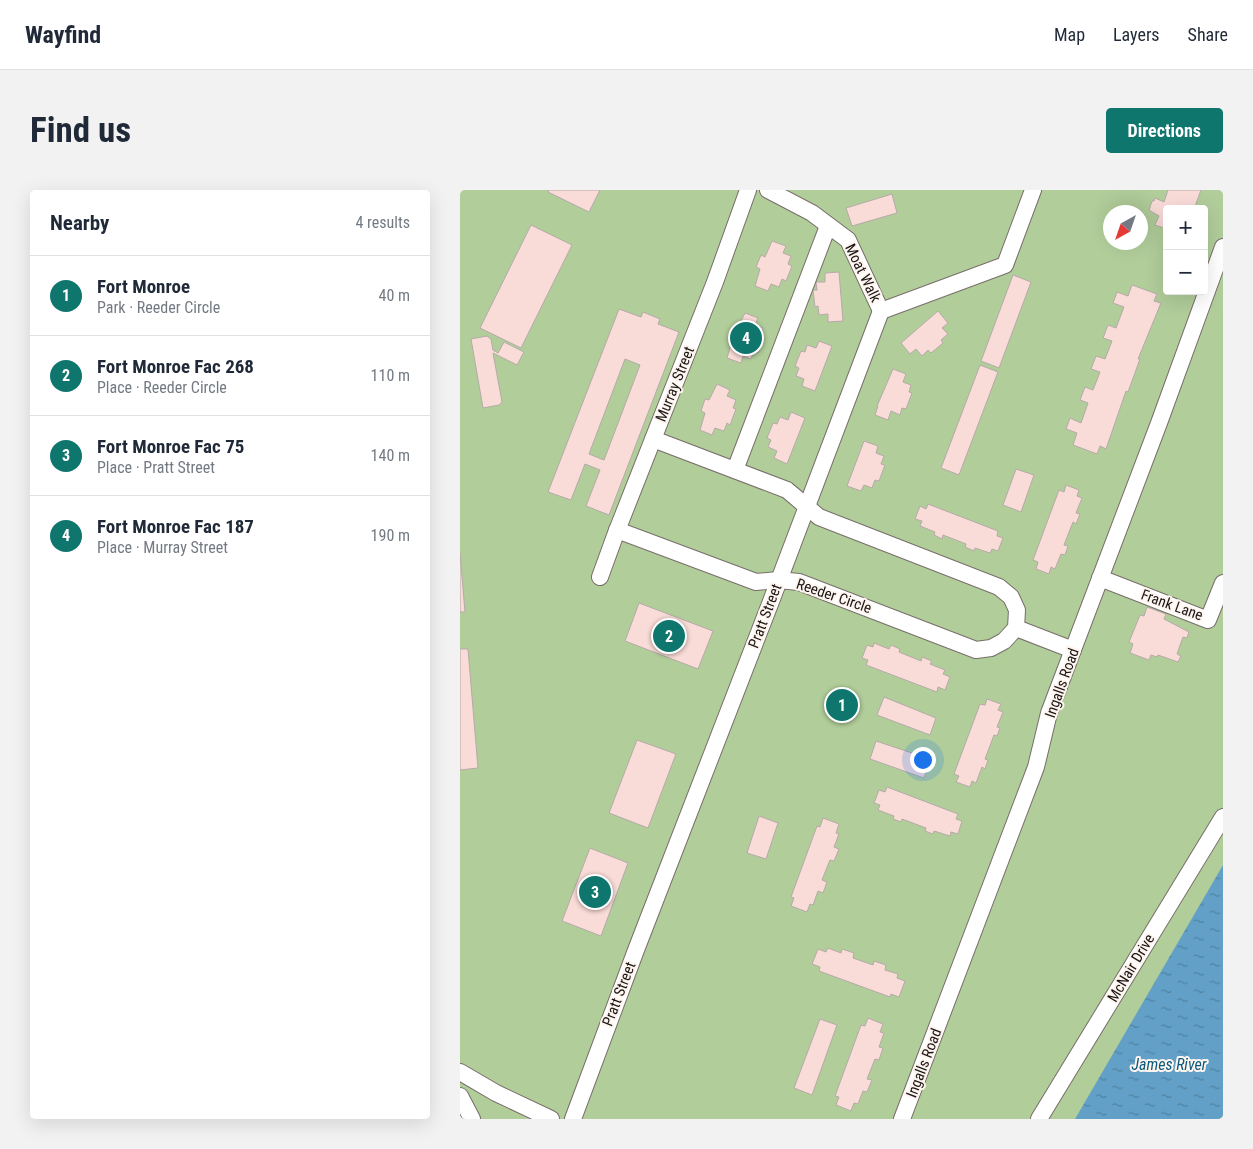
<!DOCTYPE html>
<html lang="en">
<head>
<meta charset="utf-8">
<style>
  :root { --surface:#fff; --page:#f2f2f3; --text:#1f2937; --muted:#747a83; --line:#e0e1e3; --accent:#0f766e }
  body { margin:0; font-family:"Roboto Condensed",sans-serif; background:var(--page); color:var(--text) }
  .controls { position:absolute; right:15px; top:15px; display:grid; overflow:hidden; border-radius:5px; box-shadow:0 5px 20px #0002 }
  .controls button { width:45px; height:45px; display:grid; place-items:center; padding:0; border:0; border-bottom:1px solid var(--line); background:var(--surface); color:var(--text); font:25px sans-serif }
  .compass { position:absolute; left:643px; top:15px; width:45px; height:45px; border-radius:50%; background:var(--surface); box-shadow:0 5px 20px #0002; rotate:220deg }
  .you { position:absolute; left:462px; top:569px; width:18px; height:18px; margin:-12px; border:4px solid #fff; border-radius:50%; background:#1a73e8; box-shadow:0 0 0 8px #1a73e833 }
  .badge { display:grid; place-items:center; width:32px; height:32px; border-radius:50%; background:var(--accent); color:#fff; font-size:16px; font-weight:700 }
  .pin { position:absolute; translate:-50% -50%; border:2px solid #fff; box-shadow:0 1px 5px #0006 }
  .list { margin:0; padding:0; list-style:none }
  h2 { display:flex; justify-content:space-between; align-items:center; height:65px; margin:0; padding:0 20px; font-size:21px }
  h2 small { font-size:16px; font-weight:400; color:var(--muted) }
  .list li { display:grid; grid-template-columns:32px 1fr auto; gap:15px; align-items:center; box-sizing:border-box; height:80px; padding:0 20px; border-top:1px solid var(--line) }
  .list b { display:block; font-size:19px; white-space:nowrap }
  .list p { margin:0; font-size:16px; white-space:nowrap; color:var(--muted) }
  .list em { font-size:16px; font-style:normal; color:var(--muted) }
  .map { position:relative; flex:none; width:763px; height:929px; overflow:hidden; border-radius:5px }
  header { display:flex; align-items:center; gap:30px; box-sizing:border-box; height:70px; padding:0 25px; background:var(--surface); border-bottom:1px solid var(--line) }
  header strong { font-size:24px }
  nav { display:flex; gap:28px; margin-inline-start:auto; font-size:18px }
  .intro { display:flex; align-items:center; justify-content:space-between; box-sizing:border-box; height:120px; padding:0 30px }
  h1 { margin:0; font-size:35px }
  .button { padding:12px 22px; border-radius:5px; background:var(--accent); color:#fff; font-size:18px; font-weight:700 }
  main { display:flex; gap:30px; padding:0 30px }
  aside { flex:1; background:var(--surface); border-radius:5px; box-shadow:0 5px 20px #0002 }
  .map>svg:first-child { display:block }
  .green { fill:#b1cd9a; fill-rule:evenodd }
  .water { fill:url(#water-ripples) }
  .building { fill:#f9dbd7; stroke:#b5aaa8; fill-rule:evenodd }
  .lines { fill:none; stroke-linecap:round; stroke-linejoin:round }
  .minor-casing { stroke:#776e6a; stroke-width:18 }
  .minor { stroke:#fff; stroke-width:16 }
  .labels { text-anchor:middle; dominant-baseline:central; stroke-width:4; stroke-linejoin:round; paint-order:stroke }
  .street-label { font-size:15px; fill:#1a1615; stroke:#fef5ef }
  .water-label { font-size:16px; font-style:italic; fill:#09597f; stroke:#fef5ef }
</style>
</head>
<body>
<header>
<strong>Wayfind</strong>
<nav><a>Map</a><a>Layers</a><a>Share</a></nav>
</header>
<div class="intro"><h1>Find us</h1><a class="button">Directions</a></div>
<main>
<aside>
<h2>Nearby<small>4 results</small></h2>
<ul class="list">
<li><span class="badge">1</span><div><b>Fort Monroe</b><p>Park · Reeder Circle</p></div><em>40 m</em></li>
<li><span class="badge">2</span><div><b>Fort Monroe Fac 268</b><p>Place · Reeder Circle</p></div><em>110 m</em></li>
<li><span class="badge">3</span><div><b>Fort Monroe Fac 75</b><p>Place · Pratt Street</p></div><em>140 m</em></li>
<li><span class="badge">4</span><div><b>Fort Monroe Fac 187</b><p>Place · Murray Street</p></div><em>190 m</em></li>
</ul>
</aside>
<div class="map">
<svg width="763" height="929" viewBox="0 0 763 929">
  <defs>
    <pattern id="water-ripples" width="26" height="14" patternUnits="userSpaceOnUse" patternTransform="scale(1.25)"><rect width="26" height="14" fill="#62a0c7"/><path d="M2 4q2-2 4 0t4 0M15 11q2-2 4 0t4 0" fill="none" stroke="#5081a0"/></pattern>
  </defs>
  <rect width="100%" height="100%" fill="#fef5ef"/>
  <!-- green -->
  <path class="green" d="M0,0H763V929H0ZM707,19H744V101H707ZM650,22H680V52H650Z"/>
  <!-- water -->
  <path class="water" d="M763,675V929H615Z"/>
  <!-- building -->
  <g class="building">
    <path d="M89,0H140L129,22L88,2Z"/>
    <path d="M708,0H741L734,19H707V39L695,35L699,26L689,20L692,11H694L695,8L704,12Z"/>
    <path d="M432,4L437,23L392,36L386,18Z"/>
    <path d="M71,35L112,55L61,158L20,138Z"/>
    <path d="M312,51L326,56L323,63L331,66L328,74L332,76L326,91L322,89L319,97L311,94L308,101L295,96L300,79L296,77L301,65L305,67Z"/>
    <path d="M379,82L383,131L368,132V124L359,125L358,116L355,117L353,100H357L356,92H365V83Z"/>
    <path d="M553,85L571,92L539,178L521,171Z"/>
    <path d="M672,95L697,104L694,111L701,113L678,169H680L668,202L666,201L646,259L640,256L637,264L613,255L617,243L606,239L610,228L621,233L628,213L620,210L625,197L633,200L640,182L631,179L636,166L645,169L652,151L643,148L648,135L656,138L664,117L653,113L657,102L668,106Z"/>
    <path d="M159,119L181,127L183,122L200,129L198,134L219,142L149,325L126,316L140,280L125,274L111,310L88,302ZM165,169L180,175L144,270L129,264Z"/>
    <path d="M478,121L488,133L482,138L488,144L481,150L483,153L471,163L468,160L462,166L456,159L450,164L441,153Z"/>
    <path d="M285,123L298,128L295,135L303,138L300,146L304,147L298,163L294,161L291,169L283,166L281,173L267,168L272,151L268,149L273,137L277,139Z"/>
    <path d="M27,146L31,149L33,160L38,163L44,152L64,162L57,175L33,163L42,212L39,215L23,218L11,149Z"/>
    <path d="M359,151L372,156L355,201L342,196L344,189L336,186L339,178L335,176L341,161L345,162L347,155L356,158Z"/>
    <path d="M520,175L538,182L499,285L481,278Z"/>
    <path d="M433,179L446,184L443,192L451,195L449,202L452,203L446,219L442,218L440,225L431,221L428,230L415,225L418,216H417Z"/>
    <path d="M257,194L270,200L267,206L276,210L273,218L276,219L270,235L267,233L264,241L255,238L252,245L240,240L245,223L241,221L245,209L249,210Z"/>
    <path d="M331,222L345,228L327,274L314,268L317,261L308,257L311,250L307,248L313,233L317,234L320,227L328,230Z"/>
    <path d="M404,251L418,256L416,263L424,266L421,274L425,275L419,291L415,290L412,298L404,295L401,301L387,296Z"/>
    <path d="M556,279L574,285L561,322L543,315Z"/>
    <path d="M606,295L619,300L617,306L622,308L616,323L620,324L616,334L613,332L604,355L608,356L605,365L601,364L595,379L591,377L589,384L576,379L578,372L573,370L599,300L604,302Z"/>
    <path d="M468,314L538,341L537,346L543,348L538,361L532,359L530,363L515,358L514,361L505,357L506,354L483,345L482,349L474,345L475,342L460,336L462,331L455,329L460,316L466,319Z"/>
    <path d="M0,363L5,422H0Z"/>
    <path d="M179,413L253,441L238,479L165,451Z"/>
    <path d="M687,417L706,424L704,429L729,442L727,448L723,447L717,464L721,466L718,472L698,465L697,467L691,465L689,470L670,463L673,454L669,452L680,425L684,426Z"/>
    <path d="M414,453L429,459L431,455L440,459L439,462L461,471L462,467L472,471L470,474L485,480L483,484L490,487L485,500L478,497L477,502L406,475L408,470L402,468L407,455L413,457Z"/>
    <path d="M0,459H8L18,578L0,580Z"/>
    <path d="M424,507L476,528L470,545L417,525Z"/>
    <path d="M527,509L541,514L538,520L543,522L537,537L540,538L537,546L534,545L525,569L528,570L525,579L522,577L516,593L512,591L510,597L496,592L499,586L494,584L520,514L525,515Z"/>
    <path d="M177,550L216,564L188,638L149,623Z"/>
    <path d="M416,551L470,569L464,588L410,569Z"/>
    <path d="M427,597L498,624L496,629L502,631L498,644L491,642L490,646L474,641L473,644L465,641L466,638L442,629L441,632L433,629L434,626L418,620L420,615L414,613L419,600L425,602Z"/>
    <path d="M299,626L318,633L306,669L287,663Z"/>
    <path d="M363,628L379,634L376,643L379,644L374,657L379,659L374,671L370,670L362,690L367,692L363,703L358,701L353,715L350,714L347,722L331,716L334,708L331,707L357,636L360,637Z"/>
    <path d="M130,658L168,673L141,746L102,731Z"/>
    <path d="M368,758L381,763L382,759L394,763L393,768L413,775L414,771L426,775L425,780L438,784L437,788L445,791L439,807L431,804L430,807L359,781L360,777L352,774L358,759L366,762Z"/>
    <path d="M408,828L423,834L420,842L424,843L419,857L423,858L419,870L415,869L407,889L412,890L407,902L403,901L398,914L394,913L391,921L376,915L379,907L375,906L401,835L405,836Z"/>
    <path d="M360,829L377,835L352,905L334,898Z"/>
  </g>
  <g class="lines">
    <defs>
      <g id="minor">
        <path d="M308,0L352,23L388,50L421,121"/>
        <path d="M275,280L368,36"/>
        <path d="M157,340L296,392L318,390L339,392L516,460L531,458L544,451L556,438L557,420L551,407L539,397L359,327L327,300L193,249"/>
        <path d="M140,387L156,343L255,92L288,0"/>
        <path d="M640,388L748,430L763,393"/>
        <path d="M556,438L613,460"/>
        <path d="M0,882L36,903L91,929"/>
        <path d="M0,906L12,929"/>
        <path d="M113,929L176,760L310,414L421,121L545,75L573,0"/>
        <path d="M442,929L576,577L589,523L699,233L763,57"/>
        <path d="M579,929L763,627"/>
      </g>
    </defs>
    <!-- minor casing -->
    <use href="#minor" class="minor-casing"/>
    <!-- minor -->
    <use href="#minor" class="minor"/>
  </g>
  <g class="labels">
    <!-- street labels -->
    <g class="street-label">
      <text transform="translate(403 83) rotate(64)">Moat Walk</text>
      <text transform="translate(215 194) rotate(-68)">Murray Street</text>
      <text transform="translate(374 406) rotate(19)">Reeder Circle</text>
      <text transform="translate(712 415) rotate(20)">Frank Lane</text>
      <text transform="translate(305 426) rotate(-69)">Pratt Street</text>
      <text transform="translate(602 493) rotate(-70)">Ingalls Road</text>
      <text transform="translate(671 778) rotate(-59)">McNair Drive</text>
      <text transform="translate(159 804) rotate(-69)">Pratt Street</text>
      <text transform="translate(464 873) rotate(-69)">Ingalls Road</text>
    </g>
    <!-- water labels -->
    <g class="water-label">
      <text x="709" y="874">James River</text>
    </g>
  </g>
</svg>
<div class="controls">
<button>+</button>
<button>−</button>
</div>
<svg class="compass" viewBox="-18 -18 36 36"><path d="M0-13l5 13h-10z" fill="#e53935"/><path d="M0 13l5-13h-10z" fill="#747a83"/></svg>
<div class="you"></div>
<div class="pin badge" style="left:382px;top:515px">1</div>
<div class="pin badge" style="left:209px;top:446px">2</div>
<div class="pin badge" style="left:135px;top:702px">3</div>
<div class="pin badge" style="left:286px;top:148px">4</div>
</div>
</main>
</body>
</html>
